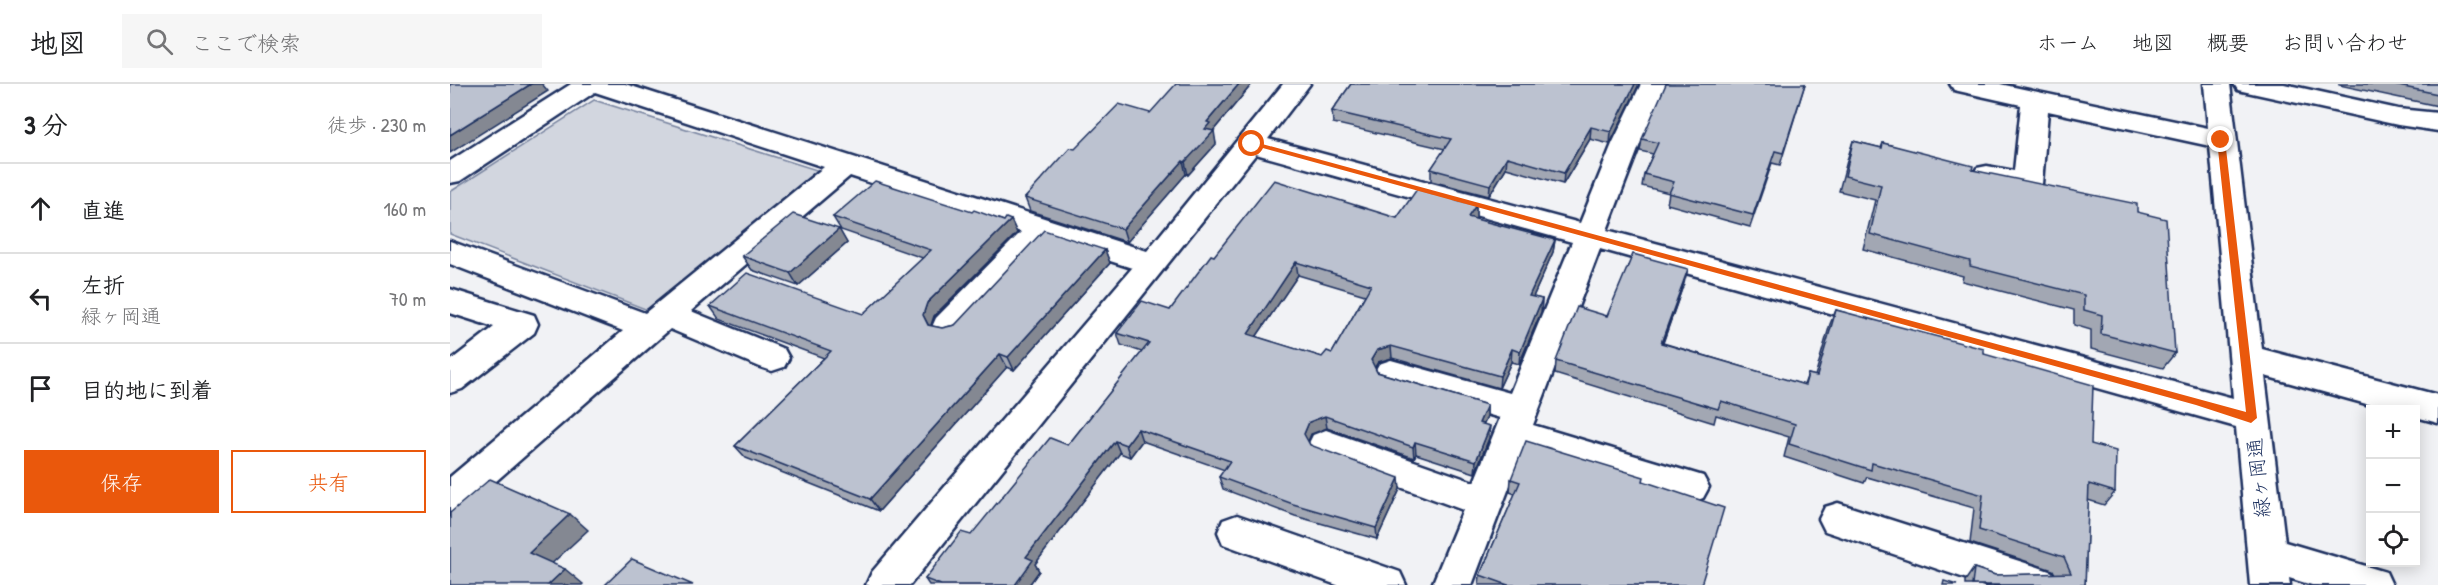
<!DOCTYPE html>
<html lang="ja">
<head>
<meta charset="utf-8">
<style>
  :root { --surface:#fff; --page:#f6f6f6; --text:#202124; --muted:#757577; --line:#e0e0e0; --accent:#ea580c }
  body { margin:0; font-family:"Patrick Hand","Klee One",sans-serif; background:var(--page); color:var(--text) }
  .controls { position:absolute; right:18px; bottom:18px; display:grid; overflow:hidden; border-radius:0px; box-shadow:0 3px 15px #0003 }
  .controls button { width:54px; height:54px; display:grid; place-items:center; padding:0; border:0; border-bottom:2px solid var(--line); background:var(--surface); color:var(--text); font:30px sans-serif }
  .stop { position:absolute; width:18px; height:18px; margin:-14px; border:4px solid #ea580c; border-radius:50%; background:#fff }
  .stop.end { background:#ea580c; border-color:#fff; box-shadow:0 2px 6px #0008 }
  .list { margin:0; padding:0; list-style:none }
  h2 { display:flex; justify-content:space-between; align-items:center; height:78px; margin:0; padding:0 24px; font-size:26px }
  h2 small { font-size:20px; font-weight:400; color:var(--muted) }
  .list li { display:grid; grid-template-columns:39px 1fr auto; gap:18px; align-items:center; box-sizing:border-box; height:90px; padding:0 24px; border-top:2px solid var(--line) }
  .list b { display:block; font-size:22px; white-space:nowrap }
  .list p { margin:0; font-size:20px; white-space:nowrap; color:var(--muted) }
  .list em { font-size:20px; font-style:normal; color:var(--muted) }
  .actions { display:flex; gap:12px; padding:18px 24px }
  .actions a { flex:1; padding:14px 0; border:2px solid var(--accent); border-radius:0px; text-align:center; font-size:21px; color:var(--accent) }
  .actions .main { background:var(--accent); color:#fff }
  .icon { flex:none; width:33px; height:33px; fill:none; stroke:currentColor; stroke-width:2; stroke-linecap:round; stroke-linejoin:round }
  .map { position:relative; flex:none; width:1988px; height:501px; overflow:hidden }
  header { display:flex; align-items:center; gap:36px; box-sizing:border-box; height:84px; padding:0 30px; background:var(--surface); border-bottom:2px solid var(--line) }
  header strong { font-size:28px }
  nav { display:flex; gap:33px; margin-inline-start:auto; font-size:21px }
  .search { width:420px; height:54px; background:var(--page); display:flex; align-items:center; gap:15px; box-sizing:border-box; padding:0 21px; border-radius:0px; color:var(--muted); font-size:22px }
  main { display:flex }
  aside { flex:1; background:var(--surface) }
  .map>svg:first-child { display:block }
  .green { fill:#d2d6df; stroke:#76829e; stroke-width:1.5 }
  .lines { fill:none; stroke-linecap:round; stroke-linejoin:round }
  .minor-casing { stroke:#1b2f5e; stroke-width:5 }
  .minor { fill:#fff; fill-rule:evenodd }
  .wall { fill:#a2a7b3; stroke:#1b2f5e; stroke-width:1.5; fill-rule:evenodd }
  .shaded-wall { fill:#848892; stroke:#1b2f5e; stroke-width:1.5 }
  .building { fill:#bcc2d0; stroke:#1b2f5e; stroke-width:1.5; fill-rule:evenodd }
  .route { fill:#ea580c }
  .labels { text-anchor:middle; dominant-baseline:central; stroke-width:5; stroke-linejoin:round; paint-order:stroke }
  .street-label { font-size:20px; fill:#1b2f5e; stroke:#fff }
</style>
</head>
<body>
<header>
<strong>地図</strong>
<div class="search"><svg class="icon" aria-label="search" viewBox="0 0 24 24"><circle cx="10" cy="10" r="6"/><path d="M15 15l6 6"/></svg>ここで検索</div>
<nav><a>ホーム</a><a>地図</a><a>概要</a><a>お問い合わせ</a></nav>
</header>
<main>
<aside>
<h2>3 分<small>徒歩 · 230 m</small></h2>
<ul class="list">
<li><svg class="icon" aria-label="ahead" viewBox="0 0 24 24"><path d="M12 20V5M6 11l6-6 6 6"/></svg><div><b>直進</b></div><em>160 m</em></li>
<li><svg class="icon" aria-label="left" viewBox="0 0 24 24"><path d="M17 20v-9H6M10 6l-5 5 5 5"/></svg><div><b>左折</b><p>緑ヶ岡通</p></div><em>70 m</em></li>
<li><svg class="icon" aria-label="arrive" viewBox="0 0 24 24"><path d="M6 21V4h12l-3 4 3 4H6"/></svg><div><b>目的地に到着</b></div></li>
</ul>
<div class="actions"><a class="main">保存</a><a>共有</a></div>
</aside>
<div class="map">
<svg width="1988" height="501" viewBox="0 0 1988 501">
  <rect width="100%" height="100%" fill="#f1f2f5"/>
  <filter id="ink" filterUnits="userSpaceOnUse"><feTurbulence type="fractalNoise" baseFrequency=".0167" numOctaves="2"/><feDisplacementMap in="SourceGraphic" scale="12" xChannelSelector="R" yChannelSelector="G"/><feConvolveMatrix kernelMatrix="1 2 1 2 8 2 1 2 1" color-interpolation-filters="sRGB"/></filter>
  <g filter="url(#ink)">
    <!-- green -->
    <path class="green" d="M144,16L373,88L203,228L0,150V108Z"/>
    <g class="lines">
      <defs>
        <g id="minor">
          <path d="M121,0H175L697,167L833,0H860L818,55L1130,139L1162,60L1191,0H1217L1190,60L1157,146L1783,314L1760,62L1598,27L1592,100L1587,107C1569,112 1545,103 1527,98L1523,91L1527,84L1537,82L1564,87L1571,21L1504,6L1500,0H1550L1758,44L1754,0H1780L1812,265L1988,311V339L1966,333V326H1938L1815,292L1835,458L1936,488L1942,501H1862L1839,494L1840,501H1800L1786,343L1150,165L1083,341L1253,392L1259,403L1253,414L1240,419L1073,367L1022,501H982L1013,426L863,371L858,361L863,351L876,346L1024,398L1050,334L929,298L924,289L929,280L941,276L1060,309L1122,158L806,70L460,501H416L422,488L682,184L598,157L510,252L498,255L486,252L482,243L486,234L571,148L400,92L241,227L334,265L339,274L334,283L322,287L310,283L220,245L13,426L0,431V393L173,247L0,180V157L195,229L374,83L145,8L10,97L0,99V77Z"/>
          <path d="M1784,0H1834L1948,25L1988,29V47L1948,41L1797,8L1788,6Z"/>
          <path d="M0,205L84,231L88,240L84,249L12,305L0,309V277L44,243L0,229Z"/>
          <path d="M1388,419L1588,483L1602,488L1608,501H1535L1375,447L1369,435L1375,423Z"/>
          <path d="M787,431L950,488L956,501H887L773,460L768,448L773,436Z"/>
        </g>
      </defs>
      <!-- minor casing -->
      <use href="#minor" class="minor-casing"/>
      <!-- minor -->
      <use href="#minor" class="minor"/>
    </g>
    <!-- wall -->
    <g class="wall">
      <path d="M802,0L763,47L766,60L738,91L736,90L677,158L580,127L575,114L700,29Z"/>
      <path d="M901,0H1189L1160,60L1140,55L1113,100L1056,84L1039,112L981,97V85L995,65L883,39L882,27Z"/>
      <path d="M1355,0L1330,81L1322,79L1300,143L1217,120L1219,109L1192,102L1194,90L1203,70L1190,67L1192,55Z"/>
      <path d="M1889,0H1988V22L1889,1Z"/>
      <path d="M1403,57L1431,64L1433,59L1522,86L1687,128L1725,269L1713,284L1641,265V246L1624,241V226L1512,197L1513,192L1413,165L1425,116L1389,107L1398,73Z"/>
      <path d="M1026,121V134L1025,135L1105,156L1103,168L1083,213L1092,215L1091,228L1069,280L1061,278L1049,304L942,274L928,278L925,283L927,288L1037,321V332L1033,340L1039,354L1025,389L966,370L964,374L877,344L861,350L858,357L860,361L950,405L927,455L845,432L773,405L769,393L775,386L692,357L680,373L670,369L585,480L589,487L579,501H479L475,495L618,361L692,268L671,261L667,249L720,226L764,172L947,134ZM848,191L915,211L882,269L872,273L806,253Z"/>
      <path d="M522,128L554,137L561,136L567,149L484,232L481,242L492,244L505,241L655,166L660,179L564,286L557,283L429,427L296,374L285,362L374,274L269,235L260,222L413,230L473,174L391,146L383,133Z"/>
      <path d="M389,145L397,159L348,202L302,186L292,172Z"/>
      <path d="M1234,199L1213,259L1354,301L1358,290L1365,292L1380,240L1386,226L1534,270L1641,360L1665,408L1654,421L1638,416L1635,501H1515V497L1524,484L1545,491L1605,490L1603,486L1520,459L1524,424L1417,393L1414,399L1334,373L1339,353L1266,331L1264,339L1105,290L1106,277L1157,232Z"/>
      <path d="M1061,395L1193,397L1251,501H1029L1030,491L1065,410L1060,408Z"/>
    </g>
    <!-- shaded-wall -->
    <g class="shaded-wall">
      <path d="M81,0H92L98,7L0,69V51Z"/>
      <path d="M789,0H802L762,48L764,47L766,60L738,91L735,78L755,45L757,38Z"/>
      <path d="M1185,0H1189L1160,60L1161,48Z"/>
      <path d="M1141,43L1140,55L1113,100L1114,89Z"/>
      <path d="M1057,73L1056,84L1039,112L1040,101Z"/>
      <path d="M733,77L736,90L677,158L673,145Z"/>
      <path d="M1026,121V134L1018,146V133Z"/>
      <path d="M561,136L567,149L484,232L480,244L473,231L477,219Z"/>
      <path d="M389,145L397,159L348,202L340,189Z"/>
      <path d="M1105,156L1103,168L1078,224L1079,212Z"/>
      <path d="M655,166L660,179L564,286L558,273Z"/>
      <path d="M846,178L848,191L800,262L798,250Z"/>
      <path d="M1238,185L1234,199L1208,272L1211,259Z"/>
      <path d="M1092,215L1091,228L1069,280L1070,268Z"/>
      <path d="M941,262L942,274L928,278L922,288L921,276L927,266Z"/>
      <path d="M1062,265L1061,278L1049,304L1050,292Z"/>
      <path d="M550,270L557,283L429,427L420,415Z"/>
      <path d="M1037,321V332L1029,351V339Z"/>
      <path d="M875,332L877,344L861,350L856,362L854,350L859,338Z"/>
      <path d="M1040,342L1039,354L1025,389L1026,377Z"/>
      <path d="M688,345L692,357L680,373L676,361Z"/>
      <path d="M665,357L670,369L585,480L589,487L579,501H565L576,473Z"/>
      <path d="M965,358L966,370L964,374L963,363Z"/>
      <path d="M949,394L950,405L927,455L926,444Z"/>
      <path d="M120,430L138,446L98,483L79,469Z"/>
      <path d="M115,485L133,500L132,501H98Z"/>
    </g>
    <!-- building -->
    <g class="building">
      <path d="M0,0H81L0,51Z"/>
      <path d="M726,0H789L757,38L760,39L755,45L764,47L735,78L733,77L673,145L575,114L620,64L625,65L669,20L700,29Z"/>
      <path d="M901,0H1185L1161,48L1141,43L1114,89L1057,73L1040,101L981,85L1001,55L882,27Z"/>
      <path d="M1216,0H1355L1333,69L1325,67L1303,131L1219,109L1224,98L1194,90L1208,59L1192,55Z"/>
      <path d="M1939,0H1988V10Z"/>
      <path d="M1403,57L1432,64L1433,59L1523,82L1522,86L1687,120V128L1716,135L1725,269L1651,250L1652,231L1634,226V211L1520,182V177L1420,150L1431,101L1395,92Z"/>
      <path d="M824,96L947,134L967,105L1026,121L1018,133L1105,156L1079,212L1092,215L1070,268L1062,265L1050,292L941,262L927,266L921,276L927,288L1037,321L1029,339L1040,342L1026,377L965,358L963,363L875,332L859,338L854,350L860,361L949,394L926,444L843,420L769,393L780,377L688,345L676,361L665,357L576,473L583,476L565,501H491L475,495L511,448L521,451L600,354L618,361L699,259L667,249L692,217L720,226L761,171L764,172ZM846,178L921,201L882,269L877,267L872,273L798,250Z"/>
      <path d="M425,97L522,128L524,126L554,137L556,134L561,136L477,219L473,231L478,241L492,244L505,241L594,146L655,166L558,273L550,270L420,415L285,362L381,267L260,222L297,189L413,230L481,166L383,133Z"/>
      <path d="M343,130L389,145L340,189L292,172Z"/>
      <path d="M1183,170L1238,185L1211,259L1355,301L1358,290L1367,292L1386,226L1534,265V270L1643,301L1641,360L1666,367L1665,408L1639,400L1635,501H1522L1524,484L1545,491L1621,489L1614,473L1529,446L1533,411L1422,379L1421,386L1339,360L1345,340L1271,317L1268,325L1106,277L1127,223L1157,232Z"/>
      <path d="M1076,357L1194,393L1193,397L1274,424L1251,501H1058L1030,491L1070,398L1061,395Z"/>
      <path d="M40,395L120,430L79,469L115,485L98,501H0V429Z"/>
      <path d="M182,475L243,501H155Z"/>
      <path d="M1494,497L1507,501H1493Z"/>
    </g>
  </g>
  <!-- route -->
  <path class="route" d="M1771,53L1775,56L1807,334L1801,339L1746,321L798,60L805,58L1796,328L1767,56Z"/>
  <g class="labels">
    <!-- street labels -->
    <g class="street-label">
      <text transform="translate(1808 394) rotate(-96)">緑ヶ岡通</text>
    </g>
  </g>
</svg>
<div class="controls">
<button>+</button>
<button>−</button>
<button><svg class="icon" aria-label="locate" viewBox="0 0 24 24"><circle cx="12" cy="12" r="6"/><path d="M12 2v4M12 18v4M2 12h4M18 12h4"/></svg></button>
</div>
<div class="stop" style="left:802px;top:60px"></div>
<div class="stop end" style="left:1771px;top:56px"></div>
</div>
</main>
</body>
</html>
